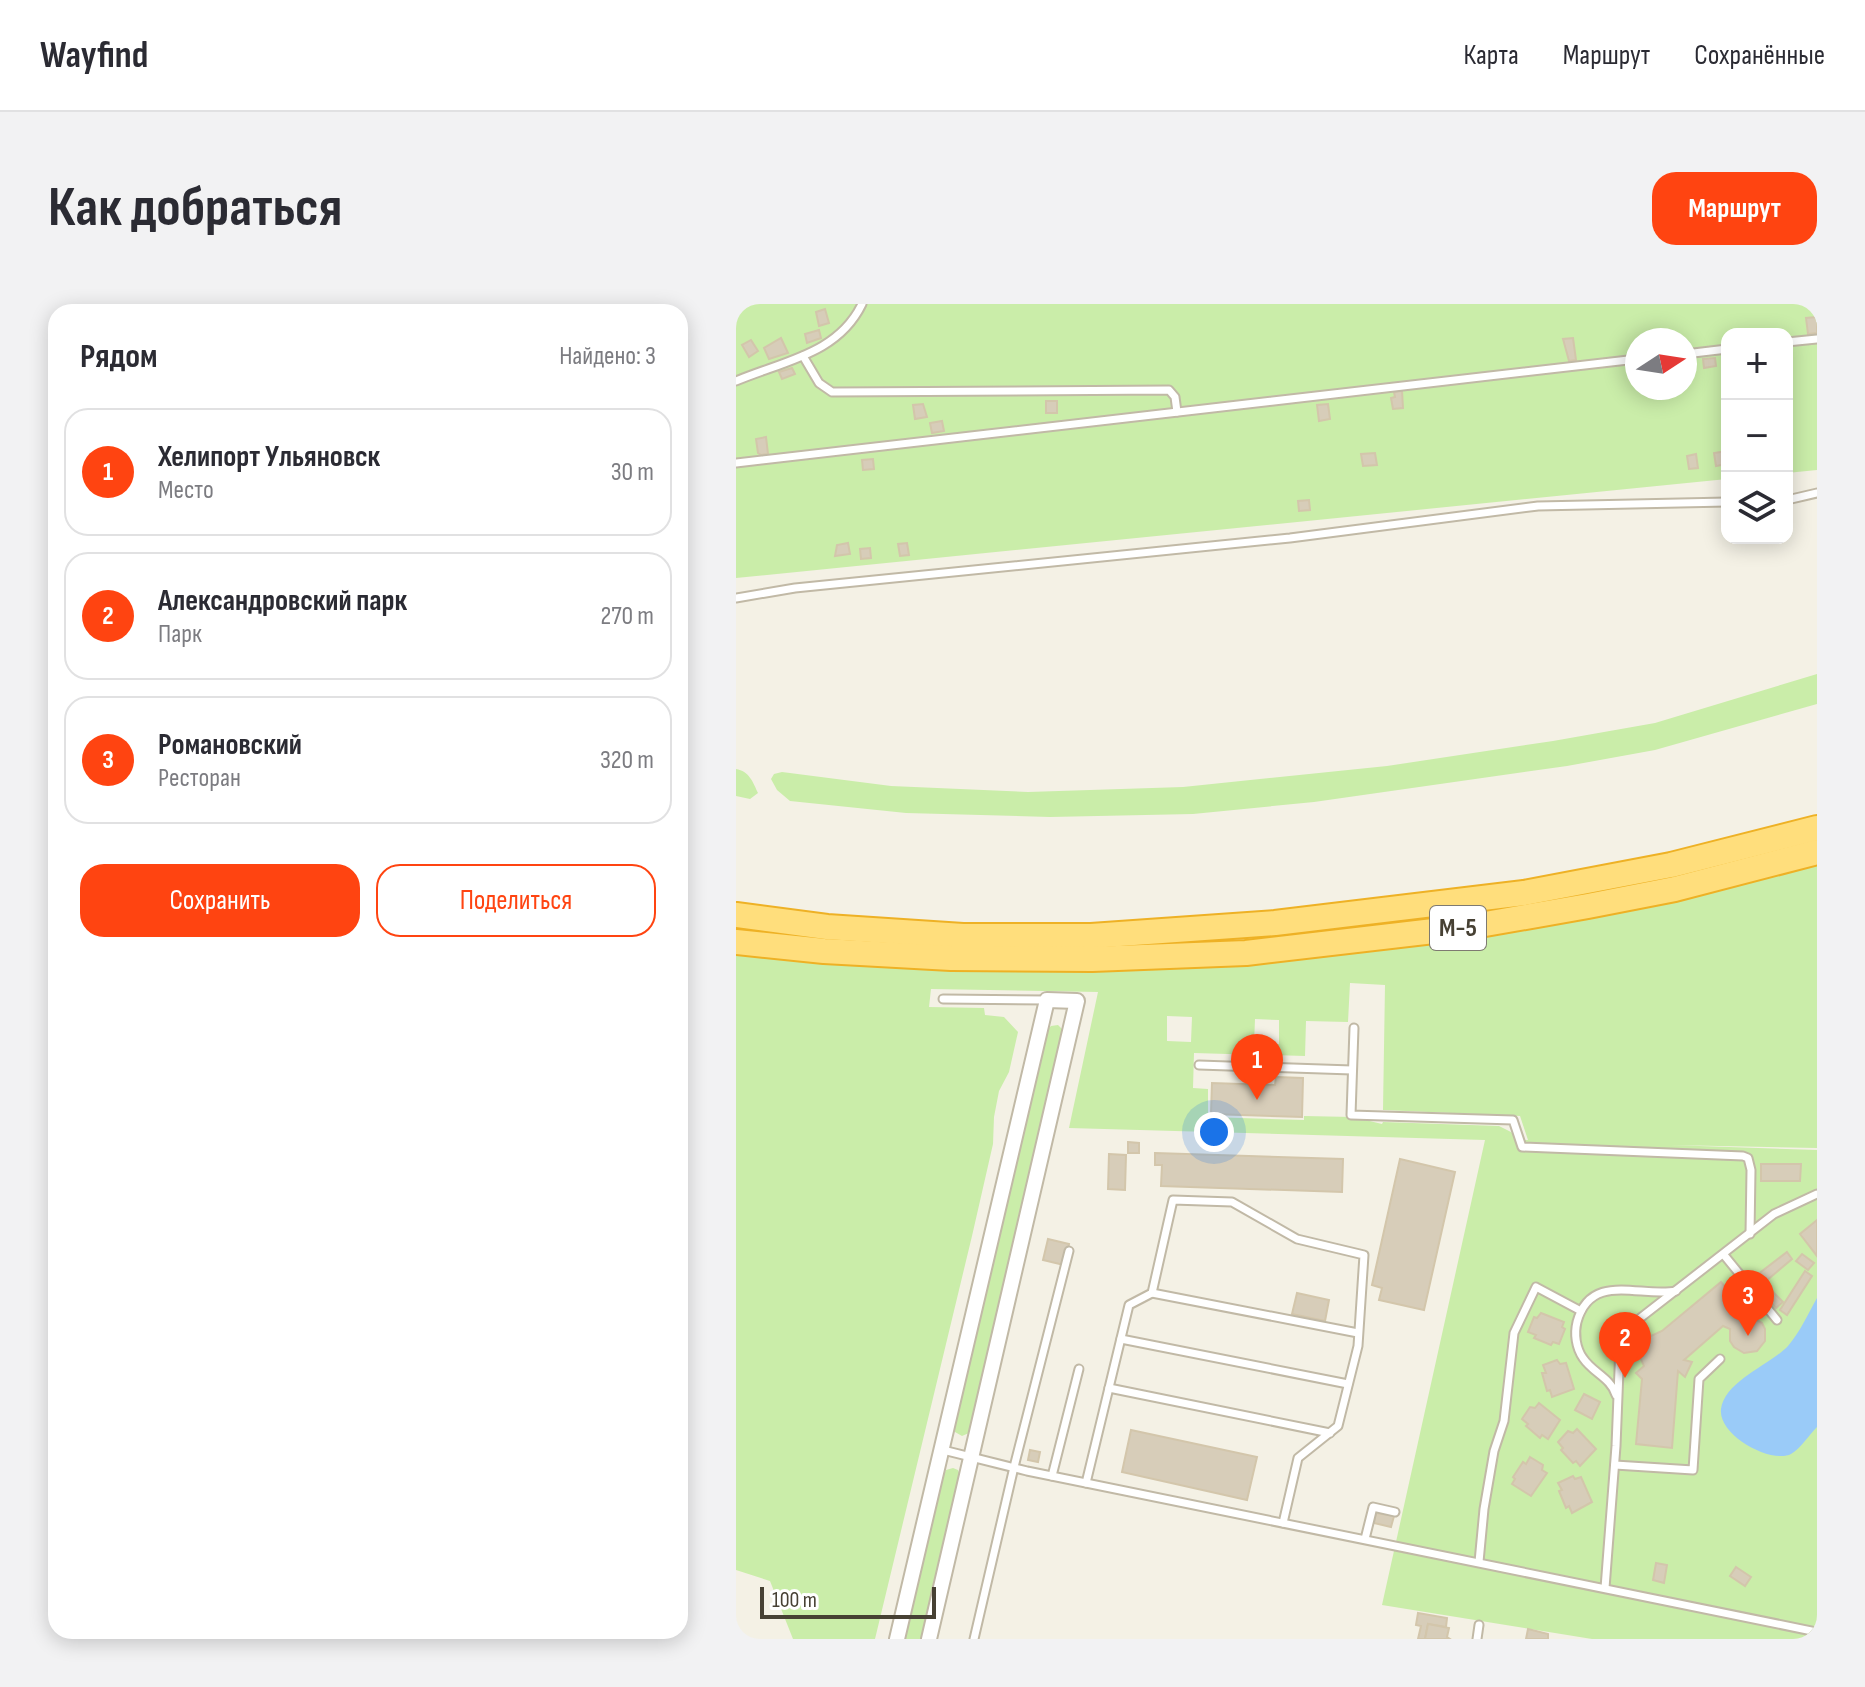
<!DOCTYPE html>
<html lang="ru">
<head>
<meta charset="utf-8">
<style>
  :root { --surface:#fff; --page:#f2f2f3; --text:#2b2b33; --muted:#7c7c81; --line:#e1e1e2; --accent:#f41 }
  body { margin:0; font-family:"Sofia Sans Condensed",sans-serif; background:var(--page); color:var(--text) }
  .controls { position:absolute; right:24px; top:24px; display:grid; overflow:hidden; border-radius:16px; box-shadow:0 4px 20px #0003 }
  .controls button { width:72px; height:72px; display:grid; place-items:center; padding:0; border:0; border-bottom:2px solid var(--line); background:var(--surface); color:var(--text); font:40px sans-serif }
  .compass { position:absolute; left:889px; top:24px; width:72px; height:72px; border-radius:50%; background:var(--surface); box-shadow:0 4px 20px #0003; rotate:78deg }
  .scale { position:absolute; left:24px; bottom:20px; width:176px; box-sizing:border-box; padding-left:8px; border:4px solid #474134; border-top:0; font-size:22px; line-height:28px; white-space:nowrap; color:#474134; -webkit-text-stroke:6px #fff; paint-order:stroke }
  .you { position:absolute; left:478px; top:828px; width:28px; height:28px; margin:-20px; border:6px solid #fff; border-radius:50%; background:#1a73e8; box-shadow:0 0 0 12px #1a73e833 }
  .badge { display:grid; place-items:center; width:52px; height:52px; border-radius:50%; background:var(--accent); color:#fff; font-size:26px; font-weight:700 }
  .pin { position:absolute; translate:-50% -66px; filter:drop-shadow(0 2px 4px #0008) }
  .pin::after { content:''; position:absolute; top:42px; width:28px; height:24px; background:inherit; clip-path:polygon(0 0,100% 0,50% 100%) }
  .list { margin:0; padding:0; list-style:none }
  h2 { display:flex; justify-content:space-between; align-items:center; height:104px; margin:0; padding:0 32px; font-size:34px }
  h2 small { font-size:26px; font-weight:400; color:var(--muted) }
  .list li { display:grid; grid-template-columns:52px 1fr auto; gap:24px; align-items:center; box-sizing:border-box; height:128px; margin:0 16px 16px; padding:0 16px; border:2px solid var(--line); border-radius:24px }
  .list b { display:block; font-size:30px; white-space:nowrap }
  .list p { margin:0; font-size:26px; white-space:nowrap; color:var(--muted) }
  .list em { font-size:26px; font-style:normal; color:var(--muted) }
  .actions { display:flex; gap:16px; padding:24px 32px }
  .actions a { flex:1; padding:18px 0; border:2px solid var(--accent); border-radius:24px; text-align:center; font-size:28px; color:var(--accent) }
  .actions .main { background:var(--accent); color:#fff }
  .icon { flex:none; width:44px; height:44px; fill:none; stroke:currentColor; stroke-width:2; stroke-linecap:round; stroke-linejoin:round }
  .map { position:relative; flex:none; width:1081px; height:1335px; overflow:hidden; border-radius:24px }
  header { display:flex; align-items:center; gap:48px; box-sizing:border-box; height:112px; padding:0 40px; background:var(--surface); border-bottom:2px solid var(--line) }
  header strong { font-size:38px }
  nav { display:flex; gap:44px; margin-inline-start:auto; font-size:28px }
  .intro { display:flex; align-items:center; justify-content:space-between; box-sizing:border-box; height:192px; padding:0 48px }
  h1 { margin:0; font-size:56px }
  .button { padding:20px 36px; border-radius:24px; background:var(--accent); color:#fff; font-size:28px; font-weight:700 }
  main { display:flex; gap:48px; padding:0 48px }
  aside { flex:1; background:var(--surface); border-radius:24px; box-shadow:0 4px 20px #0003 }
  .map>svg:first-child { display:block }
  .green { fill:#caeda9; fill-rule:evenodd }
  .water { fill:#9acbf8 }
  .building { fill:#d7cdb9; stroke:#d3c6ab; stroke-width:2 }
  .lines { fill:none; stroke-linecap:round; stroke-linejoin:round }
  .service-casing { stroke:#c1b9a6; stroke-width:11 }
  .minor-casing { stroke:#c1b9a6; stroke-width:18 }
  .trunk-casing { stroke:#eeb125; stroke-width:28 }
  .service { stroke:#fff; stroke-width:7 }
  .minor { stroke:#fff; stroke-width:14 }
  .trunk { stroke:#ffde7c; stroke-width:24 }
  .labels { text-anchor:middle; dominant-baseline:central; stroke-width:6; stroke-linejoin:round; paint-order:stroke }
  .shield { fill:#fff; stroke:#7e7a71; stroke-width:2 }
  .shield-label { font-size:26px; font-weight:bold; fill:#474134 }
</style>
</head>
<body>
<header>
<strong>Wayfind</strong>
<nav><a>Карта</a><a>Маршрут</a><a>Сохранённые</a></nav>
</header>
<div class="intro"><h1>Как добраться</h1><a class="button">Маршрут</a></div>
<main>
<aside>
<h2>Рядом<small>Найдено: 3</small></h2>
<ul class="list">
<li><span class="badge">1</span><div><b>Хелипорт Ульяновск</b><p>Место</p></div><em>30 m</em></li>
<li><span class="badge">2</span><div><b>Александровский парк</b><p>Парк</p></div><em>270 m</em></li>
<li><span class="badge">3</span><div><b>Романовский</b><p>Ресторан</p></div><em>320 m</em></li>
</ul>
<div class="actions"><a class="main">Сохранить</a><a>Поделиться</a></div>
</aside>
<div class="map">
<svg width="1081" height="1335" viewBox="0 0 1081 1335">
  <rect width="100%" height="100%" fill="#f4f1e5"/>
  <!-- green -->
  <g class="green">
    <path d="M0,0H1081V166L1051,169V30H991V175L0,274ZM901,36H949V84H901Z"/>
    <path d="M1081,370V400L919,446L831,462L578,498L457,510L314,513L170,509L54,497L41,486L35,475L38,470L46,468L155,482L292,488L447,483L651,462L817,437L919,419Z"/>
    <path d="M0,465C13,467 17,478 22,489L14,495L0,492Z"/>
    <path d="M1081,562V844L934,841L1081,846V1335H856L646,1301L749,836L333,824L362,688L195,685L193,703L248,704L249,711L268,713L282,728L273,768L263,787L258,813L257,840L236,932L139,1335H57L34,1277L0,1266V646C364,696 726,648 1081,562ZM614,679L649,681L647,806L784,812L792,836H781L775,828L763,822L647,818L646,820L617,813L568,812V816L472,813V785L457,784L458,749L525,751V740H518L519,715L543,716V740L536,741V751L569,752L570,717L612,718ZM431,712L456,713L455,738L431,737Z"/>
    <path d="M322,721L328,727L236,1123L233,1129L226,1132L219,1128L218,1121L311,726L315,722Z"/>
    <path d="M217,1164L222,1166L225,1173L187,1335H169L207,1172L210,1166Z"/>
  </g>
  <!-- water -->
  <path class="water" d="M1081,994V1123C1073,1131 1065,1144 1055,1150C1036,1160 982,1132 985,1105C989,1077 1034,1061 1052,1042C1064,1028 1072,1010 1081,994Z"/>
  <!-- building -->
  <g class="building">
    <path d="M89,5L93,19L83,22L80,8Z"/>
    <path d="M1081,13V29L1072,30L1070,14Z"/>
    <path d="M83,26L85,34L71,39L69,30Z"/>
    <path d="M45,34L52,49L33,55L28,44Z"/>
    <path d="M837,34L840,56L833,57L827,35Z"/>
    <path d="M15,36L22,47L13,53L6,41Z"/>
    <path d="M979,54L980,62L968,64L967,55Z"/>
    <path d="M56,64L59,70L46,75L43,68Z"/>
    <path d="M666,87L667,104L657,105L655,94L659,93L658,88Z"/>
    <rect x="310" y="97" width="11" height="12"/>
    <path d="M187,100L191,113L179,115L177,101Z"/>
    <path d="M592,100L594,115L583,117L581,101Z"/>
    <path d="M206,117L208,127L196,129L194,119Z"/>
    <path d="M30,133L32,150L25,151L22,149L20,135Z"/>
    <path d="M991,147V160L980,162L978,149Z"/>
    <path d="M639,149L641,161L627,162L625,150Z"/>
    <path d="M960,150L962,164L953,165L951,152Z"/>
    <path d="M137,155L138,165L127,166L126,156Z"/>
    <path d="M573,196L574,206L563,207L562,197Z"/>
    <path d="M112,239L114,250L99,252L101,241Z"/>
    <path d="M171,239L173,251L164,252L162,240Z"/>
    <path d="M134,244L135,254L125,255L124,245Z"/>
    <path d="M540,773L567,774L566,813L475,810L476,779L539,781Z"/>
    <path d="M392,838L403,839V849H392Z"/>
    <path d="M419,849L607,855L606,888L425,882L426,861H419Z"/>
    <path d="M373,850L390,851L389,886L372,885Z"/>
    <path d="M664,855L719,868L688,1006L643,996L646,984L636,981Z"/>
    <path d="M1025,860H1065L1064,877H1025Z"/>
    <path d="M1081,916V952L1064,930Z"/>
    <path d="M312,935L333,940L328,961L307,956Z"/>
    <path d="M1051,948L1056,955L1023,983L1017,974Z"/>
    <path d="M1066,950L1078,959L1072,966L1060,957Z"/>
    <path d="M1069,967L1076,972L1051,1011L1044,1006Z"/>
    <path d="M985,978L1015,1013L1026,1019L1029,1025V1037L1021,1047L1008,1049L998,1043L994,1037V1025L987,1022L948,1056L956,1058L949,1073L942,1067L936,1144L900,1140L906,1075L900,1069L908,1062L904,1053L892,1052L893,1044L875,1039L880,1026L888,1015L901,1028L908,1022L915,1032L926,1027Z"/>
    <path d="M1037,988L1047,998L1040,1004L1031,994Z"/>
    <path d="M561,989L593,996L589,1017L556,1010Z"/>
    <path d="M805,1009L828,1018L826,1023L829,1025L823,1040L817,1038L815,1041L798,1034L800,1031L792,1028L798,1013L801,1014Z"/>
    <path d="M821,1056L824,1060L830,1059L838,1085L816,1093L814,1086L811,1087L806,1069H810L807,1061Z"/>
    <path d="M848,1090L864,1098L856,1115L839,1106Z"/>
    <path d="M803,1099L824,1116L812,1135L806,1131L804,1134L790,1122L792,1120L786,1115L794,1103L799,1104Z"/>
    <path d="M841,1125L860,1145L844,1162L840,1157L837,1159L825,1146L827,1144L822,1138L832,1127L837,1129Z"/>
    <path d="M395,1126L521,1153L511,1196L386,1168Z"/>
    <path d="M294,1146L304,1148L302,1158L292,1156Z"/>
    <path d="M794,1153L807,1161L806,1166L811,1169L795,1192L776,1180L779,1175L777,1173L787,1158L790,1160Z"/>
    <path d="M837,1172L839,1175L845,1173L856,1198L836,1209L833,1202L830,1204L823,1187L826,1186L822,1179Z"/>
    <path d="M640,1209L658,1212L655,1223L638,1219Z"/>
    <path d="M920,1259L931,1261L928,1279L917,1276Z"/>
    <path d="M1000,1263L1015,1273L1009,1282L994,1272Z"/>
    <path d="M682,1309L711,1314L710,1323L692,1320L689,1335H682L685,1322L680,1321Z"/>
    <path d="M692,1320L713,1324L711,1333L714,1335H689Z"/>
    <path d="M792,1325L812,1330V1335H790Z"/>
  </g>
  <g class="lines">
    <defs>
      <g id="service">
        <path d="M1051,38L1081,35"/>
        <path d="M949,50L991,45"/>
        <path d="M67,52L83,79L96,88L433,86L439,93L441,108"/>
        <path d="M0,77C47,57 102,50 126,0"/>
        <path d="M0,159L901,55"/>
        <path d="M1051,196L1081,189"/>
        <path d="M0,294L59,284L554,234L802,202L991,198"/>
        <path d="M207,695L311,696"/>
        <path d="M618,724L615,811L777,816L786,843L1007,852L1012,854L1015,866L1014,930"/>
        <path d="M463,761L616,766"/>
        <path d="M530,763V742"/>
        <path d="M988,951L1041,1016"/>
        <path d="M416,989L622,1029"/>
        <path d="M894,1022L1038,910L1081,890"/>
        <path d="M385,1035L612,1080"/>
        <path d="M373,1084L594,1129"/>
        <path d="M880,1091C875,1074 857,1069 847,1054C840,1044 838,1030 841,1018C855,967 905,994 940,987"/>
        <path d="M207,1146L291,1167L1081,1328"/>
        <path d="M879,1161L957,1166L963,1075L984,1055"/>
        <path d="M316,1172L343,1065"/>
        <path d="M350,1179L393,1001L416,989L437,896L496,898L561,935L628,951L622,1042L602,1122L562,1154L547,1219"/>
        <path d="M629,1235L637,1203L659,1208"/>
        <path d="M743,1258L748,1205L758,1147L768,1117L778,1029L800,983L845,1007"/>
        <path d="M869,1284L880,1142L884,1041"/>
        <path d="M238,1335L278,1163L333,947"/>
        <path d="M741,1335L743,1321"/>
      </g>
      <path id="minor" d="M161,1335L311,696L341,697L193,1335"/>
      <g id="trunk">
        <path d="M0,611L91,623L227,632H355L539,619L788,589L935,561L1081,524"/>
        <path d="M0,638L88,647L215,654L356,655L510,649L732,623L852,602L939,585L1081,548"/>
      </g>
    </defs>
    <!-- service casing -->
    <use href="#service" class="service-casing"/>
    <!-- minor casing -->
    <use href="#minor" class="minor-casing"/>
    <!-- trunk casing -->
    <use href="#trunk" class="trunk-casing"/>
    <!-- service -->
    <use href="#service" class="service"/>
    <!-- minor -->
    <use href="#minor" class="minor"/>
    <!-- trunk -->
    <use href="#trunk" class="trunk"/>
  </g>
  <g class="labels">
    <!-- shield labels -->
    <rect class="shield" x="694" y="602" width="56" height="44" rx="6"/>
    <g class="shield-label">
      <text x="722" y="624">М-5</text>
    </g>
  </g>
</svg>
<div class="controls">
<button>+</button>
<button>−</button>
<button><svg class="icon" aria-label="layers" viewBox="0 0 24 24"><path d="M12 4l9 5-9 5-9-5zM3 14l9 5 9-5"/></svg></button>
</div>
<svg class="compass" viewBox="-18 -18 36 36"><path d="M0-13l5 13h-10z" fill="#e53935"/><path d="M0 13l5-13h-10z" fill="#7c7c81"/></svg>
<div class="scale">100 m</div>
<div class="you"></div>
<div class="pin badge" style="left:521px;top:796px">1</div>
<div class="pin badge" style="left:889px;top:1074px">2</div>
<div class="pin badge" style="left:1012px;top:1032px">3</div>
</div>
</main>
</body>
</html>
